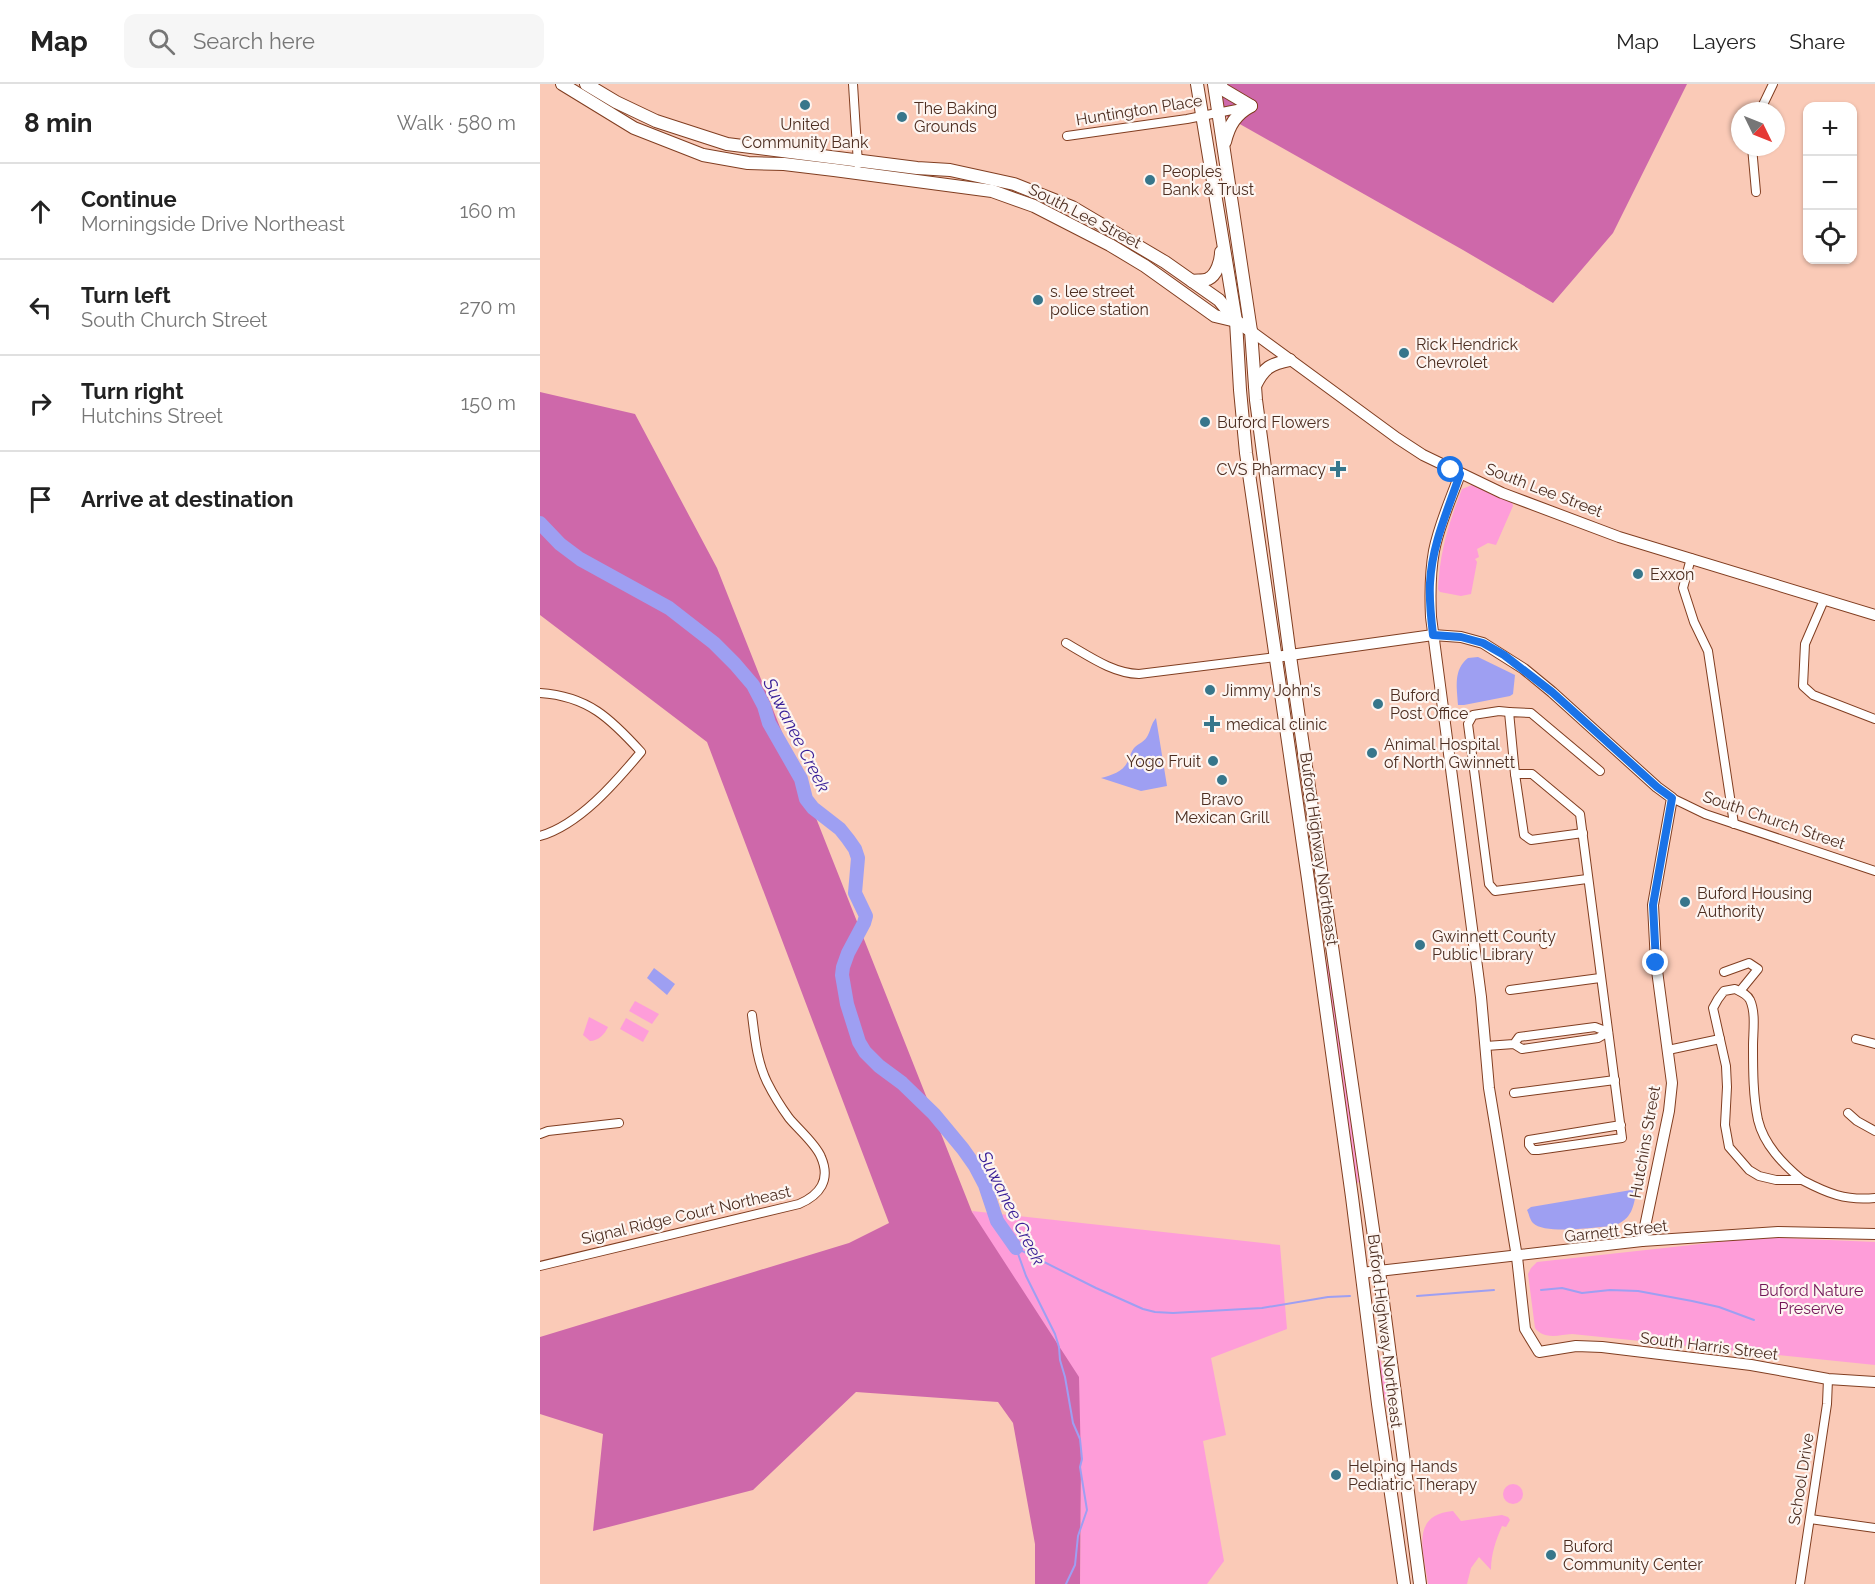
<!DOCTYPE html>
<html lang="en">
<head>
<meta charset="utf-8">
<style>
  :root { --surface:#fff; --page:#f6f6f6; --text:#222; --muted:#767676; --line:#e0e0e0 }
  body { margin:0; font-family:Raleway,sans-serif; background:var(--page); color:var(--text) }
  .controls { position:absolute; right:18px; top:18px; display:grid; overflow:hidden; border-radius:12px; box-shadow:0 2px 4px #0004 }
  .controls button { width:54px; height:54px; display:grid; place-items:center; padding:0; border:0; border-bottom:2px solid var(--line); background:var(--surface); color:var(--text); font:30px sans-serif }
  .compass { position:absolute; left:1191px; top:18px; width:54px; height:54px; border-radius:50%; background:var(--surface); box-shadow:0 2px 4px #0004; rotate:133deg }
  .stop { position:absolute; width:18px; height:18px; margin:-14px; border:4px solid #1a73e8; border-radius:50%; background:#fff }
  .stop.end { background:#1a73e8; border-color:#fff; box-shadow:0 2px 6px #0008 }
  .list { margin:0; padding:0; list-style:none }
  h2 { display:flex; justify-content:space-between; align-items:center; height:78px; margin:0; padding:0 24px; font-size:26px }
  h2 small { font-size:20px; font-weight:400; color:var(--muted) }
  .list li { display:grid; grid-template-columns:39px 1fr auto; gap:18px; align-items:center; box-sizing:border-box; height:96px; padding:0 24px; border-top:2px solid var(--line) }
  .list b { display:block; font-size:22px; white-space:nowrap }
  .list p { margin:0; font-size:20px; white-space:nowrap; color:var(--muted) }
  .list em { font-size:20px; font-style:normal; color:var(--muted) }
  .icon { flex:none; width:33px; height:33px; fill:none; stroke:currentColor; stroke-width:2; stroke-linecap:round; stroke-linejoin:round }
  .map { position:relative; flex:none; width:1335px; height:1500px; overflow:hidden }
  header { display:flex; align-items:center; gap:36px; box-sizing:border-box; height:84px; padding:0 30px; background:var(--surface); border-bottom:2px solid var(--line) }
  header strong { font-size:28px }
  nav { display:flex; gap:33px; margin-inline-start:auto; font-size:21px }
  .search { width:420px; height:54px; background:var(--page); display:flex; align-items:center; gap:15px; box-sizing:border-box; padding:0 21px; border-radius:12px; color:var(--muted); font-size:22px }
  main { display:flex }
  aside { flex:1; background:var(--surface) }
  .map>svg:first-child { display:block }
  .green { fill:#fe9dd9 }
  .forest { fill:#ce68aa }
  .water { fill:#9e9ff2 }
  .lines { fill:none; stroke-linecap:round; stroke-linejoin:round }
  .stream { stroke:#9e9ff2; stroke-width:2 }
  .river { stroke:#9e9ff2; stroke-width:14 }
  .minor-casing { stroke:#813e21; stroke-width:10 }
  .tertiary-casing { stroke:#813e21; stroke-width:12 }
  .secondary-casing { stroke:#813e21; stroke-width:14 }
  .primary-casing { stroke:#813e21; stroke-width:14 }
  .minor { stroke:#fff; stroke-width:8 }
  .tertiary { stroke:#fff; stroke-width:10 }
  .secondary { stroke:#fff; stroke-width:12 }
  .primary { stroke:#fff; stroke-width:12 }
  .route { stroke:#1a73e8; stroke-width:8 }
  .poi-dot { fill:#37768b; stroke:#fdf5f1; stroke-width:2 }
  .labels { text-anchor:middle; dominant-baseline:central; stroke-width:4.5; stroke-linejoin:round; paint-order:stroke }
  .poi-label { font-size:16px; fill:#4d2e21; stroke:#fdf5f1; text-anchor:start }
  .street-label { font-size:16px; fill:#4d2e21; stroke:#fdf5f1 }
  .park-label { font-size:16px; fill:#731758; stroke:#fdf5f1 }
  .water-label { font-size:18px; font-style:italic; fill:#391f97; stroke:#fdf5f1 }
</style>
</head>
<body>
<header>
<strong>Map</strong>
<div class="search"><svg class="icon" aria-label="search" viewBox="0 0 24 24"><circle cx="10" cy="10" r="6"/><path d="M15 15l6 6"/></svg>Search here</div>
<nav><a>Map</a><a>Layers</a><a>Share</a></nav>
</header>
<main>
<aside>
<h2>8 min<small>Walk · 580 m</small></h2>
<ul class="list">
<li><svg class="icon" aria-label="ahead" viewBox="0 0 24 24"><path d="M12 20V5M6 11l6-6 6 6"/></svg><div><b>Continue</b><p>Morningside Drive Northeast</p></div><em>160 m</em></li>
<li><svg class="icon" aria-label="left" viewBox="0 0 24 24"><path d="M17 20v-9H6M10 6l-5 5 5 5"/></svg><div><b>Turn left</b><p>South Church Street</p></div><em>270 m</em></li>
<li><svg class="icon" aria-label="right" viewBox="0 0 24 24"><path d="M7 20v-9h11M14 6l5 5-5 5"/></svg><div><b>Turn right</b><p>Hutchins Street</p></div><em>150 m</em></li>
<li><svg class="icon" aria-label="arrive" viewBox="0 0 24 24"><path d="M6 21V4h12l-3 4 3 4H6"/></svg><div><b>Arrive at destination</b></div></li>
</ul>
</aside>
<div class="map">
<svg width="1335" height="1500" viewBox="0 0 1335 1500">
  <rect width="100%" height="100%" fill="#facab7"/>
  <!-- green -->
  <g class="green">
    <path d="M932,401L972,418L973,422L956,461L948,459L937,465L939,473L935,475L937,478L931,510L921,512L900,508L898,505C900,467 908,441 922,405Z"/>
    <path d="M786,876L792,896L819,1098L817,1099L812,1076L784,877Z"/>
    <path d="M95,917L119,930L112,940L89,927Z"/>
    <path d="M49,933L68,943C65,950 58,957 50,957L43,951Z"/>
    <path d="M86,934L109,947L103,958L80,945Z"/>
    <path d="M432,1127L740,1161L747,1245L671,1274L686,1351L663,1357L684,1477L667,1500H540L541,1380Z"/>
    <path d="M1224,1153L1335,1158V1281L1032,1250C1019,1251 1004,1256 995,1244L988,1190L991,1184L997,1178Z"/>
    <path d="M838,1274H840L847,1303L851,1329L849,1330L841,1300Z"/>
    <circle cx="973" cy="1410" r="10"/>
    <path d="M913,1427L921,1437L962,1431L968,1433L970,1436L966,1443L962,1442C956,1456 951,1470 951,1486L939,1473L931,1484L927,1500H888C884,1469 869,1431 913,1427Z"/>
  </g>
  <!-- forest -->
  <g class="forest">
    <path d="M672,0H1147L1073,149L1013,219L923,166L675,26Z"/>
    <path d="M0,308L95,330L177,484L432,1128L539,1293L541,1380L540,1500H495V1460L473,1339L458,1318L316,1308L213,1406L53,1447L63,1350L0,1330V1253L309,1159L349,1139L167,658L0,531Z"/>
  </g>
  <!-- water -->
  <g class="water">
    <path d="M938,573L975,591L973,610L970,612L924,621H918C917,603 913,586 928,574Z"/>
    <path d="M616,634L627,702L601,707L561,694C572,691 583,688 588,677C590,672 591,668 594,664C599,659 605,658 608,651C611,645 611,640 616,634Z"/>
    <path d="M114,884L135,900L127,911L107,894Z"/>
    <path d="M1097,1105C1093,1123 1093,1135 1073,1142C1056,1143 1005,1151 993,1139C990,1136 989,1130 987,1126L991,1123Z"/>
  </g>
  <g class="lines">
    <!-- stream -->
    <g class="stream">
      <path d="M476,1164L486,1192L515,1250L519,1263L520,1276L525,1293L533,1339L540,1355L542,1375L540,1383L547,1426L538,1452L535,1481L526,1500"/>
      <path d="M476,1164L556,1204L603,1225L615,1228L633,1229L722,1224L788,1213L810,1212"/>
      <path d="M1001,1206L1022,1204L1042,1209L1070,1206L1098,1207L1152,1217L1179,1223L1214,1236"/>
      <path d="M877,1212L954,1206"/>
    </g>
    <!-- river -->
    <path class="river" d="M0,439L20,460L40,475L129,524L174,559L195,580L213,601L224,622L229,639L261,695L266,715L273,724L300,745L308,755L315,765L318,774L315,809L326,832L324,839L308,869L303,883L302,891L307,920L319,958L325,968L339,982L362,999L394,1030L423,1065L435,1082L445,1101L457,1137L476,1164"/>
    <defs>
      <g id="minor">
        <path d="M313,0L318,80"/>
        <path d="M1220,27L1233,0"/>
        <path d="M527,52L647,35L707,23"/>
        <path d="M1212,63L1216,108"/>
        <path d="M1151,474L1143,504L1154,538L1168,567L1194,740"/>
        <path d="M1284,516L1265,560L1263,602L1273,611L1335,635"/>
        <path d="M526,559C549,572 572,589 599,590L736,573"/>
        <path d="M0,609C48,612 71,635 101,668C75,699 39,741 0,752"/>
        <path d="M969,628L959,627L933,631L928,640L949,800L955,807L1047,795"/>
        <path d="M1060,687L991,629L969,628L975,690H992L1040,730C1053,838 1069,946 1082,1054L998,1066H993L989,1061V1056L1081,1041"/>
        <path d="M975,690L984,751L991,756L1043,749"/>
        <path d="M1132,714L1165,730L1335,787"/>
        <path d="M1002,850L1004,860"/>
        <path d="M1184,888L1209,879L1218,885L1200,907"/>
        <path d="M1195,905C1201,908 1207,910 1210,916C1216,929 1213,948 1213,962C1213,986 1213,1012 1218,1036C1224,1061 1243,1080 1262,1096H1236L1219,1092L1209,1086L1189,1063L1185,1041L1187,1003L1186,982L1173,924L1178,915L1184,907Z"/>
        <path d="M970,906L1060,894"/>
        <path d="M1316,955L1335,960"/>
        <path d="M946,962L974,960L982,965L1058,954L1068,948L1055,943L979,953L974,960"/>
        <path d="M1128,966L1180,955"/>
        <path d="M974,1009L1075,996"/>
        <path d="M1308,1029L1317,1037L1335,1047"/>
        <path d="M0,1050L8,1047L79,1039"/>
        <path d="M1262,1096C1287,1109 1305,1117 1335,1114"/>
        <path d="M0,1182L259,1120C280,1111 291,1096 281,1073C276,1060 258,1045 249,1034C241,1023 233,1010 227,998C217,977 215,955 212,931"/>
        <path d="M1270,1435L1335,1444"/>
        <path d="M1260,1500L1287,1320L1288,1295"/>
      </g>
      <g id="tertiary">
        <path d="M711,247L857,354L883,371L962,409L1079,453L1335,531"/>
        <path d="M920,390C911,415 899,441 894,467C890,489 890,511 891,533L941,913L949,1004L977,1173L985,1245L999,1268L1036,1262L1062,1263L1211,1281L1288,1295L1335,1298"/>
        <path d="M736,573L893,551L921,553L943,559L984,585L1012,608L1117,703L1132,714L1113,821L1116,879L1132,999L1129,1027L1102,1157"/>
        <path d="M821,1189L1102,1157L1238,1148L1335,1150"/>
      </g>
      <g id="secondary">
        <path d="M22,0L94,44L163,71L208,79L244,80L294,86L452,107L494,122L570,161L605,182L675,232L696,237"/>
        <path d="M46,0L76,18L116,37L187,60L377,84L410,86L474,100L532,123L625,178L679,216L696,237L711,247"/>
      </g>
      <g id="primary">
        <path d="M657,0L696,237L700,306L706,369L768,795L812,1113L838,1320L864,1500"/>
        <path d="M674,0L711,247L716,316L750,572L839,1187L880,1500"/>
        <path d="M679,0L684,6L711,22"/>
        <path d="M685,58C689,41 696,30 711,22"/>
        <path d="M652,197C656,196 664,197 668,195C677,191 681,176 681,168"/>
        <path d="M715,302C724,283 731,280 750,276"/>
      </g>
    </defs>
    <!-- minor casing -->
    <use href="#minor" class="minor-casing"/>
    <!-- tertiary casing -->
    <use href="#tertiary" class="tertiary-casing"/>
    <!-- secondary casing -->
    <use href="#secondary" class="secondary-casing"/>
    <!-- primary casing -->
    <use href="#primary" class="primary-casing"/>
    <!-- minor -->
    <use href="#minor" class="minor"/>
    <!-- tertiary -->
    <use href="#tertiary" class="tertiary"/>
    <!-- secondary -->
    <use href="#secondary" class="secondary"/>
    <!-- primary -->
    <use href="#primary" class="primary"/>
  </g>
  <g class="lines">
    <!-- route -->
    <path class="route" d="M911,386L920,390C908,426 892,460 890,499C889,516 891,534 893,551L921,553L943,559L964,571L1012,608L1117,703L1132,714L1113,821L1116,879"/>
  </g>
  <!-- markers -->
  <g class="poi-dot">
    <circle cx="265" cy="21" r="6"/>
    <circle cx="362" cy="33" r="6"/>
    <circle cx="610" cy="96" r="6"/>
    <circle cx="498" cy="216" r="6"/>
    <circle cx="864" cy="269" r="6"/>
    <circle cx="665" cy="338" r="6"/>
    <path d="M795 376h6v6h6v6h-6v6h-6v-6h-6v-6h6z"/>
    <circle cx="1098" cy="490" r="6"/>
    <circle cx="670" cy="606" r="6"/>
    <circle cx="838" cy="620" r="6"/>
    <path d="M669 631h6v6h6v6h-6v6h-6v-6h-6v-6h6z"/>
    <circle cx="832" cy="669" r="6"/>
    <circle cx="673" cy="677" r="6"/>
    <circle cx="682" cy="696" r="6"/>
    <circle cx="1145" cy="818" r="6"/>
    <circle cx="880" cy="861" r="6"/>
    <circle cx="796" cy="1391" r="6"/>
    <circle cx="1011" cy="1471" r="6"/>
  </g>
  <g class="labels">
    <!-- poi labels -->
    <g class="poi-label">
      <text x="374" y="24">The Baking<tspan x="374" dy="18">Grounds</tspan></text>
      <text x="265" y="40" text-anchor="middle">United<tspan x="265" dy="18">Community Bank</tspan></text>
      <text x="622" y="87">Peoples<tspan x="622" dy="18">Bank &amp; Trust</tspan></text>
      <text x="510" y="207">s. lee street<tspan x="510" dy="18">police station</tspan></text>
      <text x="876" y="260">Rick Hendrick<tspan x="876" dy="18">Chevrolet</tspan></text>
      <text x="677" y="338">Buford Flowers</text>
      <text x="786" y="385" text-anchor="end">CVS Pharmacy</text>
      <text x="1110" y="490">Exxon</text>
      <text x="682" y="606">Jimmy John's</text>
      <text x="850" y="611">Buford<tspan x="850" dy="18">Post Office</tspan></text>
      <text x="686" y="640">medical clinic</text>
      <text x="844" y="660">Animal Hospital<tspan x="844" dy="18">of North Gwinnett</tspan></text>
      <text x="661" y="677" text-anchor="end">Yogo Fruit</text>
      <text x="682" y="715" text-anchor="middle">Bravo<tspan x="682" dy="18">Mexican Grill</tspan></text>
      <text x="1157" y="809">Buford Housing<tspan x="1157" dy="18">Authority</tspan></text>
      <text x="892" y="852">Gwinnett County<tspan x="892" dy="18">Public Library</tspan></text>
      <text x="808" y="1382">Helping Hands<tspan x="808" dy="18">Pediatric Therapy</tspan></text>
      <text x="1023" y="1462">Buford<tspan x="1023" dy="18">Community Center</tspan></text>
    </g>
    <!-- street labels -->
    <g class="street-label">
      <text transform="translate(599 26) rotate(-9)">Huntington Place</text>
      <text transform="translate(545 132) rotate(27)">South Lee Street</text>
      <text transform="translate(1004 406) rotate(21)">South Lee Street</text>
      <text transform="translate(1234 736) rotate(19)">South Church Street</text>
      <text transform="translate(779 765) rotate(82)">Buford Highway Northeast</text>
      <text transform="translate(1105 1058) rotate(-80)">Hutchins Street</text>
      <text transform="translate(146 1131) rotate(-13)">Signal Ridge Court Northeast</text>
      <text transform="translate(1076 1147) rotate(-6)">Garnett Street</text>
      <text transform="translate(845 1247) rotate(83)">Buford Highway Northeast</text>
      <text transform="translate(1169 1262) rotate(7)">South Harris Street</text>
      <text transform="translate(1261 1395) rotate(-81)">School Drive</text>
    </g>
    <!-- park labels -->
    <g class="park-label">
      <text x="1271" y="1206">Buford Nature<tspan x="1271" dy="18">Preserve</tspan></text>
    </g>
    <!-- water labels -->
    <g class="water-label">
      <text transform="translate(257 651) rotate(63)">Suwanee Creek</text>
      <text transform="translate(472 1124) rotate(63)">Suwanee Creek</text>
    </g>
  </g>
</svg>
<div class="controls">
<button>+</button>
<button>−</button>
<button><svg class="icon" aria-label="locate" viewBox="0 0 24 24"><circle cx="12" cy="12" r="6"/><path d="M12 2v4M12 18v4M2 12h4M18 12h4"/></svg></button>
</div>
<svg class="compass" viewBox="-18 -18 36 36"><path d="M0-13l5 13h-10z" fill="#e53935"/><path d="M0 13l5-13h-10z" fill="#767676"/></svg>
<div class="stop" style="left:911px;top:386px"></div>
<div class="stop end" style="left:1116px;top:879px"></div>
</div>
</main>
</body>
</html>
